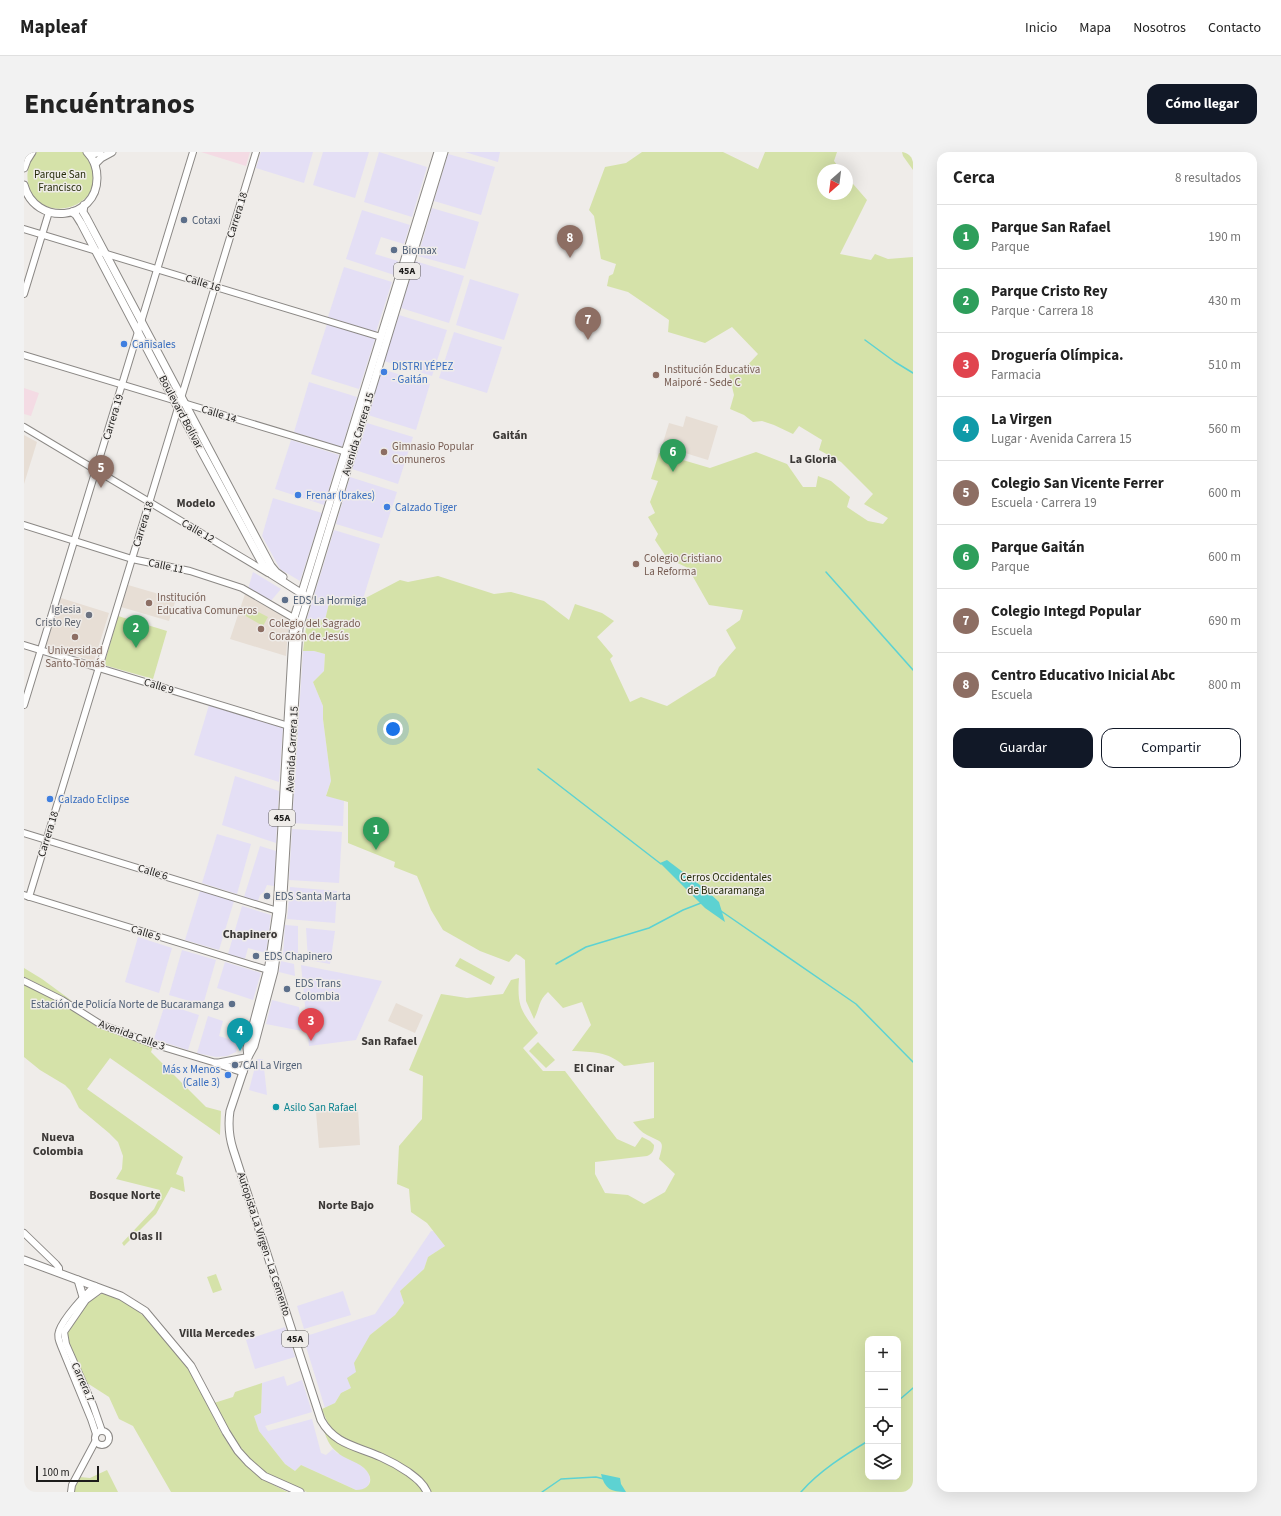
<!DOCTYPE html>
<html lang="es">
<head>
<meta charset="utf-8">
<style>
  :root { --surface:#fff; --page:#f2f2f2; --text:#222; --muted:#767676; --line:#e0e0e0; --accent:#111827 }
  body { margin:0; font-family:"Source Sans 3",sans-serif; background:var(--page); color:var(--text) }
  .controls { position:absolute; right:12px; bottom:12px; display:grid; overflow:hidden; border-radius:8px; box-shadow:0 4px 16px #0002 }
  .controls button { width:36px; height:36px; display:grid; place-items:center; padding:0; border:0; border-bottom:1px solid var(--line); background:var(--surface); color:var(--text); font:20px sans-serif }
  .compass { position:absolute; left:793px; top:12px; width:36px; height:36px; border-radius:50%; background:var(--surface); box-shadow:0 4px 16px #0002; rotate:208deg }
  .scale { position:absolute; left:12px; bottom:10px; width:63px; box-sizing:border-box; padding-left:4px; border:2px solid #1d1c1b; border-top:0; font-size:11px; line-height:14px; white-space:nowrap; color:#1d1c1b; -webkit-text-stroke:3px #efece9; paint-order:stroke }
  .you { position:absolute; left:369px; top:577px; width:14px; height:14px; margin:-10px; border:3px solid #fff; border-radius:50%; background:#1a73e8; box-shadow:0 0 0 6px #1a73e833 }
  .badge { display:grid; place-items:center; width:26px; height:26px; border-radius:50%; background:var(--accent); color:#fff; font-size:13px; font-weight:700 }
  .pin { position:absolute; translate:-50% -33px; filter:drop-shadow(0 1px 2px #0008) }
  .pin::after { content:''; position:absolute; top:21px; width:14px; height:12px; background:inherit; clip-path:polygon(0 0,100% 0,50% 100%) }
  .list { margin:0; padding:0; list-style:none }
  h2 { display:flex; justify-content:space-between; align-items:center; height:52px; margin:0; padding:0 16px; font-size:17px }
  h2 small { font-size:13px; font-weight:400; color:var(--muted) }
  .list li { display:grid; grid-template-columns:26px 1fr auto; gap:12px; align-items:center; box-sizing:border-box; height:64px; padding:0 16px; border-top:1px solid var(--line) }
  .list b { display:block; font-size:15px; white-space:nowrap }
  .list p { margin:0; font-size:13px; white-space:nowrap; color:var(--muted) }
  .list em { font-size:13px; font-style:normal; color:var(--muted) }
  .actions { display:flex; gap:8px; padding:12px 16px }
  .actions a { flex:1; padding:9px 0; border:1px solid var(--accent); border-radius:12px; text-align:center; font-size:14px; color:var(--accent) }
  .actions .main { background:var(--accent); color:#fff }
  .icon { flex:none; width:22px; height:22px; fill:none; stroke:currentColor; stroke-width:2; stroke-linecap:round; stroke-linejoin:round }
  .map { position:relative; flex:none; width:889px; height:1340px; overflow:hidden; border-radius:12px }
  header { display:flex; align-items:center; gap:24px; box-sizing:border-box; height:56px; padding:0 20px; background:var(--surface); border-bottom:1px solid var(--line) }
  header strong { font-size:19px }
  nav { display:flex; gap:22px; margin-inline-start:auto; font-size:14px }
  .intro { display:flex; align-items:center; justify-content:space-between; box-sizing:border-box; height:96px; padding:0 24px }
  h1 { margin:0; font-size:28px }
  .button { padding:10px 18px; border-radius:12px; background:var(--accent); color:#fff; font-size:14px; font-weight:700 }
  main { display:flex; gap:24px; padding:0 24px }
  aside { flex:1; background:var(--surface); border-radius:12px; box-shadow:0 4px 16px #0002 }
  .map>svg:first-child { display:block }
  .commercial { fill:#f4dbe4 }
  .industrial { fill:#e4dff5 }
  .built { fill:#e7ded5 }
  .green { fill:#d5e2a9; fill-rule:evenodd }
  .water { fill:#5dd2d2 }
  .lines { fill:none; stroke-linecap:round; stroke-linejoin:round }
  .stream { stroke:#5dd2d2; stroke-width:1.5 }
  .minor-casing { stroke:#8b8885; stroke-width:8 }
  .major-casing { stroke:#8b8885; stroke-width:9 }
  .minor { stroke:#fff; stroke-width:6 }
  .major { stroke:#fff; stroke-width:7 }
  .service-dot { fill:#5c6f8a; stroke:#efece9; stroke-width:1.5 }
  .shop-dot { fill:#3f7fe0; stroke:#efece9; stroke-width:1.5 }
  .education-dot { fill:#8d6e63; stroke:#efece9; stroke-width:1.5 }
  .worship-dot { fill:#6b7280; stroke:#efece9; stroke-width:1.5 }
  .culture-dot { fill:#0f9aa8; stroke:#efece9; stroke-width:1.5 }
  .labels { text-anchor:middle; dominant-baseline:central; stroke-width:3; stroke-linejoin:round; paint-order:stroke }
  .shield { fill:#efece9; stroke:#5c5a59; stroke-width:1 }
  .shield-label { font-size:10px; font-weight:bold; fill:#1d1c1b }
  .park-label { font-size:11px; fill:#272d0b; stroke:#efece9 }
  .street-label { font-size:11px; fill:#1d1c1b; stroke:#efece9 }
  .service-label { font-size:11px; fill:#4e5e75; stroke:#efece9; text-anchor:start }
  .shop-label { font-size:11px; fill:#366cbe; stroke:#efece9; text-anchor:start }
  .education-label { font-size:11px; fill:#785e54; stroke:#efece9; text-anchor:start }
  .worship-label { font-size:11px; fill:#5b616d; stroke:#efece9; text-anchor:end }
  .culture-label { font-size:11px; fill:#0d838f; stroke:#efece9; text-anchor:start }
  .neighbourhood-label { font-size:12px; font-weight:bold; fill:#3b3836; stroke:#efece9 }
</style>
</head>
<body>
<header>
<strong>Mapleaf</strong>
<nav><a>Inicio</a><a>Mapa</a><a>Nosotros</a><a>Contacto</a></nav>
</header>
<div class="intro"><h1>Encuéntranos</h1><a class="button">Cómo llegar</a></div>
<main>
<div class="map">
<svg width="889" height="1340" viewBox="0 0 889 1340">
  <rect width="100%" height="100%" fill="#efece9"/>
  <!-- commercial -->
  <g class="commercial">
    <path d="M177,0H226L222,14Z"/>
    <path d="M0,236L15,241L7,264L0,262Z"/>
  </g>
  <!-- industrial -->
  <g class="industrial">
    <path d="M237,0H289L280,31L232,16Z"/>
    <path d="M299,0H345L331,46L289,33Z"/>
    <path d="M355,0L403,15L388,65L340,50Z"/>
    <path d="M441,0H476L474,10Z"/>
    <path d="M424,2L471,15L457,63L410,49Z"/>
    <path d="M408,56L455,70L441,117L394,104Z"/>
    <path d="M338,58L386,73L380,92L357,85L351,102L374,109L370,123L322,107Z"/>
    <path d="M391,109L440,124L425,171L377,156Z"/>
    <path d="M320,115L368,130L352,180L304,165Z"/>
    <path d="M446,127L495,142L480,188L432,173Z"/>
    <path d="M375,163L423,178L408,224L360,209Z"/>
    <path d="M303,172L351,187L335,237L287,222Z"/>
    <path d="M430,180L478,195L463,241L415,226Z"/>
    <path d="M358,217L406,232L392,278L344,263Z"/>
    <path d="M285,230L333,245L318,295L270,280Z"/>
    <path d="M343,271L389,285L374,332L328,317Z"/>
    <path d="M267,288L315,303L300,353L251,337Z"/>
    <path d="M326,325L373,340L358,386L312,372Z"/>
    <path d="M249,346L298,361L276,429L256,417L238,384Z"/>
    <path d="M310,378L356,392L339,447L330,452L306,448L301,468L283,467Z"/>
    <path d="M229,420L257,437L246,450L224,437Z"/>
    <path d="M279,499H290L301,502L300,519L289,530L299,554V567L307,629L302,643L320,649L319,674L268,671Z"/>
    <path d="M185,553L259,576L255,630L170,603Z"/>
    <path d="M211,624L255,639L252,691L198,673Z"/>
    <path d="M268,677L318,680L315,731L265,728Z"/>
    <path d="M193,682L227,692L213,742L178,731Z"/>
    <path d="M236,694L252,699L250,734L243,733L240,740L236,743L234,749L220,745Z"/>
    <path d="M266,735L313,739L311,771L263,767Z"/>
    <path d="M176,739L210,749L195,798L161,788Z"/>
    <path d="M218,754L247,763L242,801L224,796L221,807L204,802Z"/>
    <path d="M261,773L274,774V806L259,803Z"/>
    <path d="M282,776L311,779L306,812L284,808Z"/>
    <path d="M114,785L148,796L135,841L101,830Z"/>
    <path d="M158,798L192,808L179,853L145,843Z"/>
    <path d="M257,809L270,812L271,824L255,820Z"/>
    <path d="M201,810L237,821L229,848L193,836Z"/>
    <path d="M277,813L358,829L332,888L285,894Z"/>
    <path d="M248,848L275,855L278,879L242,872Z"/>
    <path d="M141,852L175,863L164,898L130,887Z"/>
    <path d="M184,864L199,869L195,884L214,890L212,900L203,904L192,905L173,901Z"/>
    <path d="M233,907H239L243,943L225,938Z"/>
    <path d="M407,1079H410L421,1094L404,1105L400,1117L376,1139L380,1151L371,1163L346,1183L327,1236L317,1241L311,1251L301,1256L279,1185L351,1162Z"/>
    <path d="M319,1139L327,1163L280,1177L273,1154Z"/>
    <path d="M261,1175L271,1205L231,1217L222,1188Z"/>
    <path d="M260,1224L263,1234L278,1228L288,1260L241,1274L244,1279L288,1267L297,1301L302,1303L309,1297L313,1301L331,1309L340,1316L345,1322L346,1328L344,1334L338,1338H332L277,1313L271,1319L261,1312L235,1279L230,1264L237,1261L238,1231Z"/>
  </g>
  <!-- built -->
  <g class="built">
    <path d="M662,264L694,274L684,308L638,294L645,271L659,275Z"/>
    <path d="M0,283L13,290L0,332Z"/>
    <path d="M104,433L152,447L145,469L97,455Z"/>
    <path d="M221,442L265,467L262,504L206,487Z"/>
    <path d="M37,446L85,461L70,509L22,494Z"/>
    <path d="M372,851L399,863L391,881L364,869Z"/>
    <path d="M334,957L336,993L295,996L292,960Z"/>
  </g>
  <!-- green -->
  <g class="green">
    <path d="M13,0H60C99,51 14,81 4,31C2,19 5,9 13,0Z"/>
    <path d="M618,0H699L734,17L741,0H813L810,9L817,18H799V42H823V25L843,48L816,102L847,108L851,102L864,107L889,105V1340H406C400,1312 333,1300 312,1281C305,1274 301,1266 298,1257L311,1251L317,1241L327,1236L323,1226L332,1220L330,1211L346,1183L371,1163L380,1151L376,1139L400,1117L404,1105L421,1094L403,1071L387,1060L385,1037L373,1032L375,994L398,967L399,924L385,918L417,842L443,846L479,842L487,828L495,826C493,854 497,859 514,881L499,896L519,919H541L593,987L611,995L618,985L626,989L630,993C630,999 628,1002 623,1004L571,1010V1022L581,1041L604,1043L620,1052L641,1040L651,1022L635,1007C641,987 638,991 623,983C617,980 613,975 609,970L630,966V910L600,914C584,899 568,900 548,899L567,873L558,850L539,856L524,840C514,849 516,856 510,867L502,849L501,808L496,804L492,802L485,810L456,799L419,778L407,758L393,724L370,715L371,710L324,691V650L302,644L307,629L299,567V554L289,530L300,519L301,502L290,499H279L283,467L301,468L306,447L330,452L376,428L384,430L414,424L470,442L487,440L520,449L545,468L551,452L578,461L590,469L573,485L589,504L586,507L606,550L617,545L643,554L691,524L695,515L712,496L702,478L716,468L719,458L685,453L664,416L643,406L631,388L634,382L624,365L631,361L626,350L634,329L627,327L635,301L686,316L732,300L763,312L779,335H792L794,324L807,329L826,345L823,355L844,369L859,372L864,366L840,352L849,342L817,310L795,298L798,288L775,274L769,282L750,273L738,269L729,270L720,263L706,257L710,243L704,218L717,220L734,202L708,175L681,191L644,180L645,168L604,140L583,134L585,124L589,122L592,112L577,107L570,64L565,58L581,15L602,11ZM844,1187H874V1325H844Z"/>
    <path d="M878,0H889V18L879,4Z"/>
    <path d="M225,455L244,465L239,474L220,463Z"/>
    <path d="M94,464L143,479L129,527L80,513Z"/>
    <path d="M436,806L471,825L467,833L431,814Z"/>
    <path d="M0,816L18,827L48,849L0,825Z"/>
    <path d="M0,833L37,851L70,873L129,895L127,900L182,955L197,959L196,983L86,906L63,937L159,1005L152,1022L159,1025L161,1040L147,1035L132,1062L100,1094L98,1091L130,1057L134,1049L136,1038L92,1027L98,1017L99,1004L94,990L85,981L55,956L46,938L41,933L16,918L0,905Z"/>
    <path d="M514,890L531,908L522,916L505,899Z"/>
    <path d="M192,1122L198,1138L189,1141L183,1125Z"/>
    <path d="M79,1141C88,1145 98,1148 107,1154C126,1166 159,1206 170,1227C198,1279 205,1314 264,1340H147L109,1274L95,1267L85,1245L60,1229L44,1189V1181L61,1154L66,1149Z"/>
    <path d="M238,1231L237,1261L230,1264L235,1279L261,1312L271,1319L277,1313L332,1338C347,1338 351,1326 340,1316C332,1309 320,1307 313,1300C305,1294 302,1285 299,1276C304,1283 310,1289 317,1293C326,1298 337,1300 346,1304C363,1310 390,1324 399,1340H283L254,1330L239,1321L226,1309L213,1293L201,1274L190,1251L209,1245L211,1240Z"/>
    <path d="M83,1318L94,1340H49L56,1325L66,1326Z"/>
  </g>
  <!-- water -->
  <g class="water">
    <path d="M643,708L680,736L695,750L701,770L681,756L636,711Z"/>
    <path d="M577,1322L596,1326L597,1332L602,1340C587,1340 581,1337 577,1322Z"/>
  </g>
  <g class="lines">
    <!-- stream -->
    <g class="stream">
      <path d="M841,188L871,210L889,221"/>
      <path d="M802,420L889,518"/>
      <path d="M514,617L637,712"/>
      <path d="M697,759L832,852L889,910"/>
      <path d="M532,812L562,795L625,776L659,758L677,751"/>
      <path d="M874,1249L889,1236"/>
      <path d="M518,1340L537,1327L572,1325L580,1327"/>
      <path d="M777,1340C795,1319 821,1303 844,1289"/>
    </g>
    <defs>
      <g id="minor">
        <path d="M0,77L357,185"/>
        <path d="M0,142L25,60"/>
        <path d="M0,203L322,300"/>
        <path d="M0,275L244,421"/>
        <path d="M0,373L108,407L166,419L218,436L273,468"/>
        <path d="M0,493L268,575"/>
        <path d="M0,553L169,0"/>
        <path d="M0,681L257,760"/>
        <path d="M0,743L244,818"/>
        <path d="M5,745L232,0"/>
        <path d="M0,829L38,848L76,872L129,892L192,911L224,905"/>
        <path d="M0,1081L32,1112L35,1116V1121"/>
        <path d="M71,1134C61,1142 39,1167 35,1179C33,1184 35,1189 37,1194L67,1267L72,1282"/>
        <path d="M77,1137L62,1148L40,1180L42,1192L69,1253L78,1279"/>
        <circle cx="78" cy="1286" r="7"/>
        <path d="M47,1340L48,1333L71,1290"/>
      </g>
      <g id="major">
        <path d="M66,3L76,0"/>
        <path d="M71,12L77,6L88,0"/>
        <path d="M0,16L3,8L8,0"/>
        <path d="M0,33C11,75 73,69 73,26C73,16 70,7 63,0"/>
        <path d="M60,53L59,60L62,65L247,414L252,420L259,425"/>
        <path d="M48,60L52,63L57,71L154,256L239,413L247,422L280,443"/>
        <path d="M224,905L223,896L245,813L253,759L270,466L414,0"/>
        <path d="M192,911L219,920"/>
        <path d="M0,1108L97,1144L121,1159L167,1214L202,1280L214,1299L224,1310L240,1324L276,1340"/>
        <path d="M54,1128L59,1145"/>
        <path d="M403,1340C399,1331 392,1326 384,1320C375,1314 366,1309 357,1305C333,1294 311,1293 297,1268L209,997C205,984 204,972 206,959L224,905L230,894L250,819L258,760L275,476L420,0"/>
      </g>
    </defs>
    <!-- minor casing -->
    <use href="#minor" class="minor-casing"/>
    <!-- major casing -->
    <use href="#major" class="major-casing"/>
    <!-- minor -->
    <use href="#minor" class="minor"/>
    <!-- major -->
    <use href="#major" class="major"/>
  </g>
  <!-- markers -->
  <g class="service-dot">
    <circle cx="160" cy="68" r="4"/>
    <circle cx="370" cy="98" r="4"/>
    <circle cx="261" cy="448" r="4"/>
    <circle cx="243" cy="744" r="4"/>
    <circle cx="232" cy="804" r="4"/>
    <circle cx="263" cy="837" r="4"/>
    <circle cx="208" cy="852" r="4"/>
    <circle cx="211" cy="913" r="4"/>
  </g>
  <g class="shop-dot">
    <circle cx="100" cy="192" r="4"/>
    <circle cx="360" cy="220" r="4"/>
    <circle cx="274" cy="343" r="4"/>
    <circle cx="363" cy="355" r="4"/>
    <circle cx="26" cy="647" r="4"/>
    <circle cx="204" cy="923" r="4"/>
  </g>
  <g class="education-dot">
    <circle cx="632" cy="223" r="4"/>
    <circle cx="360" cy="300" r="4"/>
    <circle cx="612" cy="412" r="4"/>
    <circle cx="125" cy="451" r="4"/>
    <circle cx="237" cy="477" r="4"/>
    <circle cx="51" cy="485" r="4"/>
  </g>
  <circle class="worship-dot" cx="65" cy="463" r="4"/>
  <circle class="culture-dot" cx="252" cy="955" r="4"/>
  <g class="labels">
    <!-- shield labels -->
    <g class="shield">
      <rect x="370" y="111" width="26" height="16" rx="3"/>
      <rect x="245" y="658" width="26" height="16" rx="3"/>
      <rect x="258" y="1179" width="26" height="16" rx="3"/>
    </g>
    <g class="shield-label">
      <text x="383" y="119">45A</text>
      <text x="258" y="666">45A</text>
      <text x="271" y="1187">45A</text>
    </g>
    <!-- park labels -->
    <g class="park-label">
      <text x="36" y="22">Parque San<tspan x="36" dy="13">Francisco</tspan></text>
      <text x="702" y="725">Cerros Occidentales<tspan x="702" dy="13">de Bucaramanga</tspan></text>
    </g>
    <!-- street labels -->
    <g class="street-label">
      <text transform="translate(213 63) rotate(-73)">Carrera 18</text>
      <text transform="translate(179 131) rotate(17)">Calle 16</text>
      <text transform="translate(157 260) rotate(62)">Boulevard Bolívar</text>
      <text transform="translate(195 262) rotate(17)">Calle 14</text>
      <text transform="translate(89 265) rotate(-73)">Carrera 19</text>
      <text transform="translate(334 282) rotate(-73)">Avenida Carrera 15</text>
      <text transform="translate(119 372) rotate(-73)">Carrera 18</text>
      <text transform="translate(174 379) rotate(30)">Calle 12</text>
      <text transform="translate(142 414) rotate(12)">Calle 11</text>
      <text transform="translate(135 534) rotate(17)">Calle 9</text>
      <text transform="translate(268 597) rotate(-87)">Avenida Carrera 15</text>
      <text transform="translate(24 682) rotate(-73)">Carrera 18</text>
      <text transform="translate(129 720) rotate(17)">Calle 6</text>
      <text transform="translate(122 781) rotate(17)">Calle 5</text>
      <text transform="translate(108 883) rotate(20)">Avenida Calle 3</text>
      <text transform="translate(240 1092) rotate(72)">Autopista La Virgen - La Cemento</text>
      <text transform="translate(59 1230) rotate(66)">Carrera 7</text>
    </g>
    <!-- service labels -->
    <g class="service-label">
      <text x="168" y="68">Cotaxi</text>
      <text x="378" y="98">Biomax</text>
      <text x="269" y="448">EDS La Hormiga</text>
      <text x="251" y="744">EDS Santa Marta</text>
      <text x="240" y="804">EDS Chapinero</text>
      <text x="271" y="831">EDS Trans<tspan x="271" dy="13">Colombia</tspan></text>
      <text x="200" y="852" text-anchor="end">Estación de Policía Norte de Bucaramanga</text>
      <text x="219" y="913">CAI La Virgen</text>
    </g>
    <!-- shop labels -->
    <g class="shop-label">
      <text x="108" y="192">Cañisales</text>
      <text x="368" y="214">DISTRI YÉPEZ<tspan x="368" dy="13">- Gaitán</tspan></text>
      <text x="282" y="343">Frenar (brakes)</text>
      <text x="371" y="355">Calzado Tiger</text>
      <text x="34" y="647">Calzado Eclipse</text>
      <text x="196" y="917" text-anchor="end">Más x Menos<tspan x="196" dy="13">(Calle 3)</tspan></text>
    </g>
    <!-- education labels -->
    <g class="education-label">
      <text x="640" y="217">Institución Educativa<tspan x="640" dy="13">Maiporé - Sede C</tspan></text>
      <text x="368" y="294">Gimnasio Popular<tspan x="368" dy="13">Comuneros</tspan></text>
      <text x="620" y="406">Colegio Cristiano<tspan x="620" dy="13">La Reforma</tspan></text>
      <text x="133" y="445">Institución<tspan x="133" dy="13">Educativa Comuneros</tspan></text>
      <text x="245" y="471">Colegio del Sagrado<tspan x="245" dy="13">Corazón de Jesús</tspan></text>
      <text x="51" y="498" text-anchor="middle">Universidad<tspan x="51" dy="13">Santo Tomás</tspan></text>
    </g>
    <!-- worship labels -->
    <g class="worship-label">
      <text x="57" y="457">Iglesia<tspan x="57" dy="13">Cristo Rey</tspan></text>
    </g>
    <!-- culture labels -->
    <g class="culture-label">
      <text x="260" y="955">Asilo San Rafael</text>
    </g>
    <!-- neighbourhood labels -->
    <g class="neighbourhood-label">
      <text x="486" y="283">Gaitán</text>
      <text x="789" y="307">La Gloria</text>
      <text x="172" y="351">Modelo</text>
      <text x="226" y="782">Chapinero</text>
      <text x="365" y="889">San Rafael</text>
      <text x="570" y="916">El Cinar</text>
      <text x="34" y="985">Nueva<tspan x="34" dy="14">Colombia</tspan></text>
      <text x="101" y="1043">Bosque Norte</text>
      <text x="322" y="1053">Norte Bajo</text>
      <text x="122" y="1084">Olas II</text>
      <text x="193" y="1181">Villa Mercedes</text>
    </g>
  </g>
</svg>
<div class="controls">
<button>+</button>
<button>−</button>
<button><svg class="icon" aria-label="locate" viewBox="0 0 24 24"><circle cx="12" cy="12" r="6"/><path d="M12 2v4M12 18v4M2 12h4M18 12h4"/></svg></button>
<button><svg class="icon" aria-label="layers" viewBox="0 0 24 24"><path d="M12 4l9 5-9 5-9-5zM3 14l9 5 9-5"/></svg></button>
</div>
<svg class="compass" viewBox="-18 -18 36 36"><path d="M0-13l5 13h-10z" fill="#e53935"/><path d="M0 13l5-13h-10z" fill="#767676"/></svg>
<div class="scale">100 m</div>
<div class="you"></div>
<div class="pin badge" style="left:352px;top:698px;background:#2e9e5b">1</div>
<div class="pin badge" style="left:112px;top:496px;background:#2e9e5b">2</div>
<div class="pin badge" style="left:287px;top:889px;background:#e0444e">3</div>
<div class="pin badge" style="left:216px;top:899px;background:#0f9aa8">4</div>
<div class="pin badge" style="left:77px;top:336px;background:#8d6e63">5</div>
<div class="pin badge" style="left:649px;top:320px;background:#2e9e5b">6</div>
<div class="pin badge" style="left:564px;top:188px;background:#8d6e63">7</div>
<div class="pin badge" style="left:546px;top:106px;background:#8d6e63">8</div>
</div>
<aside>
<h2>Cerca<small>8 resultados</small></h2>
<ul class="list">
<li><span class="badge" style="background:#2e9e5b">1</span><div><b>Parque San Rafael</b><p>Parque</p></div><em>190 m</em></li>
<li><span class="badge" style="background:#2e9e5b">2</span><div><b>Parque Cristo Rey</b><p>Parque · Carrera 18</p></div><em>430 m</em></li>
<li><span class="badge" style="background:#e0444e">3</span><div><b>Droguería Olímpica.</b><p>Farmacia</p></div><em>510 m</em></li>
<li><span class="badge" style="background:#0f9aa8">4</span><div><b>La Virgen</b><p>Lugar · Avenida Carrera 15</p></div><em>560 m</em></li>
<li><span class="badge" style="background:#8d6e63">5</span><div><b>Colegio San Vicente Ferrer</b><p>Escuela · Carrera 19</p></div><em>600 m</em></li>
<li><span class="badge" style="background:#2e9e5b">6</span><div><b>Parque Gaitán</b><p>Parque</p></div><em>600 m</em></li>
<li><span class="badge" style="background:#8d6e63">7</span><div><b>Colegio Integd Popular</b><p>Escuela</p></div><em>690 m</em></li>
<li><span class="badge" style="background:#8d6e63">8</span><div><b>Centro Educativo Inicial Abc</b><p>Escuela</p></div><em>800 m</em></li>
</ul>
<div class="actions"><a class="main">Guardar</a><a>Compartir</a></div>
</aside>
</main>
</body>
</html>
